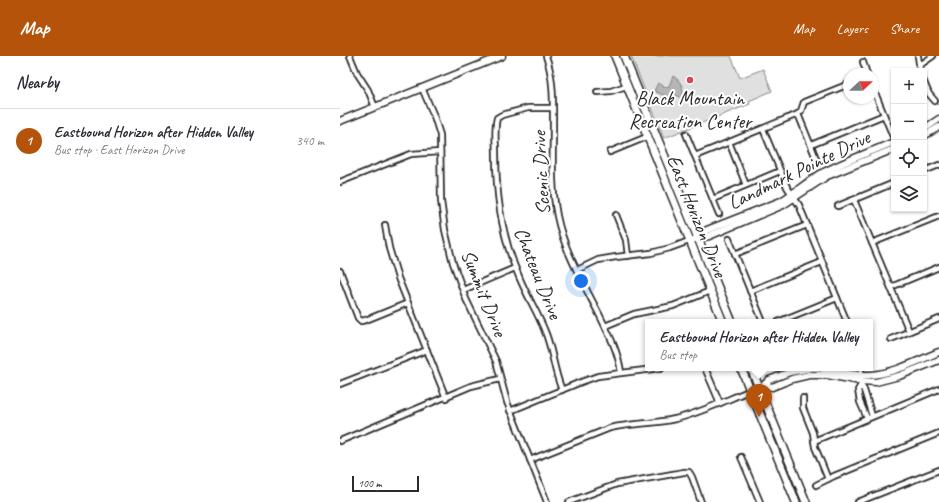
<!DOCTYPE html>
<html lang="en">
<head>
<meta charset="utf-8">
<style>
  :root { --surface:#fff; --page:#f2f2f3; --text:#2b2b33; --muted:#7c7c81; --line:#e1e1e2; --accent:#b45309 }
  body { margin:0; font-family:Caveat,sans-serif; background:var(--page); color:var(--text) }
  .controls { position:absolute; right:12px; top:12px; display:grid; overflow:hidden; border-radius:0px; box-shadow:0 1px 3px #0004 }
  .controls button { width:36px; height:36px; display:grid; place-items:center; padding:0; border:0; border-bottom:1px solid var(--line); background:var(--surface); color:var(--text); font:20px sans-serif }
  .compass { position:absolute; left:503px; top:12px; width:36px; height:36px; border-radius:50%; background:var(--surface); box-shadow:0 1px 3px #0004; rotate:68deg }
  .scale { position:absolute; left:12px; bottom:10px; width:67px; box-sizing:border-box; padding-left:4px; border:2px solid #2b2b2b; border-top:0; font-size:11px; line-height:14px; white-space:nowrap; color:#2b2b2b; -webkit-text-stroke:3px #fff; paint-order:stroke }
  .you { position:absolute; left:241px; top:225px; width:14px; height:14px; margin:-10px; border:3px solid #fff; border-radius:50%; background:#1a73e8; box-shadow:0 0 0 6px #1a73e833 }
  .badge { display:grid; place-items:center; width:26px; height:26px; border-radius:50%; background:var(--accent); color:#fff; font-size:13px; font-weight:700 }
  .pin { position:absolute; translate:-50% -33px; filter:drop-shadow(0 1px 2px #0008) }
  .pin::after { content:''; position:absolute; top:21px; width:14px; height:12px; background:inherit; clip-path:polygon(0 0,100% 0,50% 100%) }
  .popup { position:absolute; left:305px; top:263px; width:228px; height:52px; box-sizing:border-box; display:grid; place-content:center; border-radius:0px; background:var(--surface); filter:drop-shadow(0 1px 3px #0005); font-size:13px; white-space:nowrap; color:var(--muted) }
  .popup b { font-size:15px; color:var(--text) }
  .popup::after { content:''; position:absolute; left:50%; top:100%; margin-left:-8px; border:8px solid transparent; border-top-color:var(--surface) }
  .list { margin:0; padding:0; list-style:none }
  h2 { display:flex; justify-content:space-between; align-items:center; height:52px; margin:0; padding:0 16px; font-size:17px }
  h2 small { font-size:13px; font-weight:400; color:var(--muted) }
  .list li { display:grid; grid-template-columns:26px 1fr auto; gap:12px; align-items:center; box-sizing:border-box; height:64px; padding:0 16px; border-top:1px solid var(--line) }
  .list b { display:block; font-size:15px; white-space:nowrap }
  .list p { margin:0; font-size:13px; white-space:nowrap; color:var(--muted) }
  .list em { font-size:13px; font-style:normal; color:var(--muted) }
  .icon { flex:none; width:22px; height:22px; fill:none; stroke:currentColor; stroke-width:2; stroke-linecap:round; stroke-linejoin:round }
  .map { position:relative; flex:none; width:599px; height:446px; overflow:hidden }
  header { display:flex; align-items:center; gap:24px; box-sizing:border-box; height:56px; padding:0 20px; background:var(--accent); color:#fff }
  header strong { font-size:19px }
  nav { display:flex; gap:22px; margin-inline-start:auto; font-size:14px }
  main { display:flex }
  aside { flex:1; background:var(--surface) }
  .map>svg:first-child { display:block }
  .green { fill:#e0e0e0; stroke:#868686 }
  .water { fill:#b6b6b6; stroke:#7e7e7e }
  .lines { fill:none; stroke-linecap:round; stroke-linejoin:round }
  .street-casing { stroke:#2b2b2b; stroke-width:8 }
  .secondary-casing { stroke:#2b2b2b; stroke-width:9 }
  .primary-casing { stroke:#2b2b2b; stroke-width:10 }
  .street { stroke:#fff; stroke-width:4.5 }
  .secondary { stroke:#fff; stroke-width:6 }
  .primary { stroke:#fff; stroke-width:7 }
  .poi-dot { fill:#d1495b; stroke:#fff; stroke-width:1.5 }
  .labels { text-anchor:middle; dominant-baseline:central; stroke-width:4; stroke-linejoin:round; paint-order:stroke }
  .poi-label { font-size:20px; fill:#2b2b2b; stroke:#fff }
  .street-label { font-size:20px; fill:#2b2b2b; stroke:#fff }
</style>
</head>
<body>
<header>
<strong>Map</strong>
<nav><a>Map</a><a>Layers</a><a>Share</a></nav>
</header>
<main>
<aside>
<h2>Nearby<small></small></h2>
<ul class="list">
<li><span class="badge">1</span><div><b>Eastbound Horizon after Hidden Valley</b><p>Bus stop · East Horizon Drive</p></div><em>340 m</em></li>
</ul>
</aside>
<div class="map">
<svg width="599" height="446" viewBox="0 0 599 446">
  <rect width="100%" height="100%" fill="#fff"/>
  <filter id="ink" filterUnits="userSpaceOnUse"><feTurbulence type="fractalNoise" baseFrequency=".025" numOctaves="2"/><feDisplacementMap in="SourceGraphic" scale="8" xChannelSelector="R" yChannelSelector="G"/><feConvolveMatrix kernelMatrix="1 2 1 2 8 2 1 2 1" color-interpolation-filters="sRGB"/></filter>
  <g filter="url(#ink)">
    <!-- green -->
    <path class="green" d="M291,0H391L400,22L423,13L432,35L409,45L410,48L324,82Z"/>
    <!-- water -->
    <path class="water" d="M333,20C341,25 345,33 342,42L332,37L330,42L314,35L318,27L326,31L329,30Z"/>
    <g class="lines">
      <defs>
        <g id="street">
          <path d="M10,0L17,17L28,34L35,51"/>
          <path d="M206,0C214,23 213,45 213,69C213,99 211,130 217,160C224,195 244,228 260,260C269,278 278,295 281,316"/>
          <path d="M578,0L580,15"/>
          <path d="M523,6L527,18"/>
          <path d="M580,9L593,0"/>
          <path d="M584,26L589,38L595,45"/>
          <path d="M82,32L94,60L100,79L101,145L105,174L113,207L126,243L156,305L167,346L207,446"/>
          <path d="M533,32L554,83"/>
          <path d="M257,36L271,35L286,30"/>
          <path d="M213,52H188L162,59L157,62C154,73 156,87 156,99C156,142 162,183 180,223C188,242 199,259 206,278C213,296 214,316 222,334"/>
          <path d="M458,58L478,107"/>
          <path d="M423,73L447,131L459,149L507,266"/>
          <path d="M346,78L379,158"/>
          <path d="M389,86L406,129"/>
          <path d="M471,89L544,59"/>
          <path d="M270,96L309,80"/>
          <path d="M355,100L458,58L461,55L464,46L509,28"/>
          <path d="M584,115L599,109"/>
          <path d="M0,126L71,98L100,96"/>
          <path d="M373,143L440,115"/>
          <path d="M514,144L569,275"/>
          <path d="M498,150L554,127"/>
          <path d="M276,159L286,184L288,200"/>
          <path d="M45,169L49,192L58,222L106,342"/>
          <path d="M389,183L423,266"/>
          <path d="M532,187L599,160"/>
          <path d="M395,198L467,169"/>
          <path d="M237,214L258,204L276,201L311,197L330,192L349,185"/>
          <path d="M0,215L18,262L21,265L26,264L68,247"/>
          <path d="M551,231L599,211"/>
          <path d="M123,234L175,212"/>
          <path d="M410,235L482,206"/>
          <path d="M438,266L497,242"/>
          <path d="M265,270L294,258L333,250L370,235"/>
          <path d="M551,283L599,263"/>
          <path d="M365,312L380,347"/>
          <path d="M521,312V329L524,334L532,360"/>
          <path d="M0,328L87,294"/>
          <path d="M521,329L518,334L520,346L527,362"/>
          <path d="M463,342V352L473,377L475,391L488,423"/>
          <path d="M170,355L241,326L258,320L321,312"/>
          <path d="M0,385L131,330L160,323"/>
          <path d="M474,385L599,333"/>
          <path d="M401,401L420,446"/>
          <path d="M190,404L270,372C292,367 314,368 335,363C361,357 386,344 411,334"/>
          <path d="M476,429L494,420L599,377"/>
          <path d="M229,446L277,428L344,416H349L352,421L361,446"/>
          <path d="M518,446L599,414"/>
        </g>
        <g id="secondary">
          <path d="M0,65L162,0"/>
          <path d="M584,73L599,63"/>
          <path d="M584,80L599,71"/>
          <path d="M358,181L367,174L441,145C456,136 468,125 482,117C505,105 530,96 554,86"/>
          <path d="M355,183L369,180L443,149L487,120L554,93"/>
          <path d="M473,312C492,313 510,320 529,319C553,318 577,305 599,296"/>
          <path d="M424,329L432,331L452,323L469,319H487L521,325L536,326L559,320L599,304"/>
          <path d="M411,334L424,329L429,324L450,316L472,312"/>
        </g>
        <g id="primary">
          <path d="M275,0L383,266"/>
          <path d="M284,0L392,266"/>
          <path d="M401,312L456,446"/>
          <path d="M411,312L466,446"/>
        </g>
      </defs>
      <!-- street casing -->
      <use href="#street" class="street-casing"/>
      <!-- secondary casing -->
      <use href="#secondary" class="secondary-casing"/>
      <!-- primary casing -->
      <use href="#primary" class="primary-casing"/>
      <!-- street -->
      <use href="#street" class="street"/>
      <!-- secondary -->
      <use href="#secondary" class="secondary"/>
      <!-- primary -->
      <use href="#primary" class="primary"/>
    </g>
  </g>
  <!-- markers -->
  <circle class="poi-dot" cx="350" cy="24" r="4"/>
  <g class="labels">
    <!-- poi labels -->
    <g class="poi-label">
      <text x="350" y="42">Black Mountain<tspan x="350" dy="23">Recreation Center</tspan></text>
    </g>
    <!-- street labels -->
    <g class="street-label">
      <text transform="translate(459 114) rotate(-26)">Landmark Pointe Drive</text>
      <text transform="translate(201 117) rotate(-93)">Scenic Drive</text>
      <text transform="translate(357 160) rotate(68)">East Horizon Drive</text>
      <text transform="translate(198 217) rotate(68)">Chateau Drive</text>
      <text transform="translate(144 237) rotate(68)">Summit Drive</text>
    </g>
  </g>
</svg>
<div class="controls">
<button>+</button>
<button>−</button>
<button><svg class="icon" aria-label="locate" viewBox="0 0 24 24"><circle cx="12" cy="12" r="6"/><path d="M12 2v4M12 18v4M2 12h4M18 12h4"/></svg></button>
<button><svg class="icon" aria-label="layers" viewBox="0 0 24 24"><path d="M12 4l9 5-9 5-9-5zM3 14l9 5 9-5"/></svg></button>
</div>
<svg class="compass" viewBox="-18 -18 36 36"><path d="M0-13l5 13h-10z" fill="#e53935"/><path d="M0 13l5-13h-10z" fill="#7c7c81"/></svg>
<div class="scale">100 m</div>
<div class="you"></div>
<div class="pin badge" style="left:419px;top:361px">1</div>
<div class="popup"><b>Eastbound Horizon after Hidden Valley</b>Bus stop</div>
</div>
</main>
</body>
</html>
